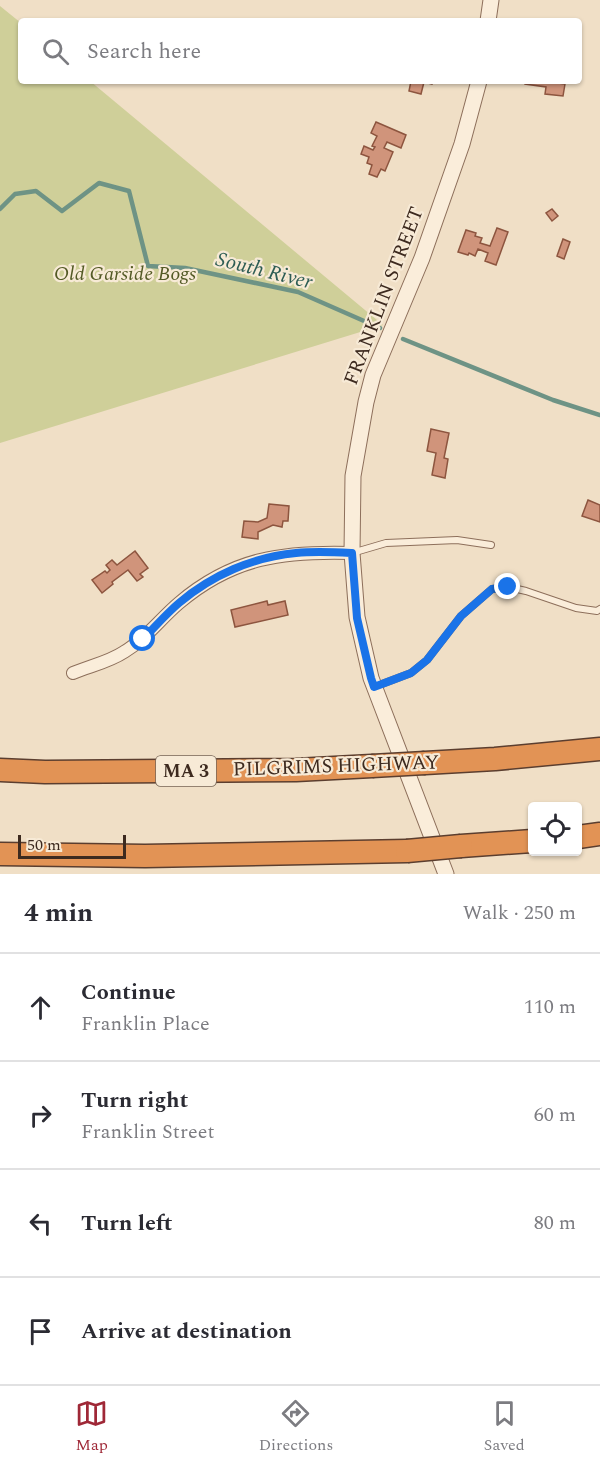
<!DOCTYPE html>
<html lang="en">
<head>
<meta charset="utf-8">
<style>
  :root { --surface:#fff; --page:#f7f7f7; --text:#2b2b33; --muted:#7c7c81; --line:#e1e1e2; --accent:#9f2837 }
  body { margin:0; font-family:Spectral,serif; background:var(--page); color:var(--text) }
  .controls { position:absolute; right:18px; bottom:18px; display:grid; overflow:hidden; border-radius:6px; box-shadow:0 2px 4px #0004 }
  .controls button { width:54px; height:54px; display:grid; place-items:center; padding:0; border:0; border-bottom:2px solid var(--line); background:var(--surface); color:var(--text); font:30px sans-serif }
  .scale { position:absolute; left:18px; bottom:15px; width:108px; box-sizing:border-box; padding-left:6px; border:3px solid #3d2a1f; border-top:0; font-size:16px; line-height:21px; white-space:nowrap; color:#3d2a1f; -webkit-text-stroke:4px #f7ead6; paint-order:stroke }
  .stop { position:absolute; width:18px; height:18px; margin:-14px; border:4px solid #1a73e8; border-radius:50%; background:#fff }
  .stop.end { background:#1a73e8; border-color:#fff; box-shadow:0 2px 6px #0008 }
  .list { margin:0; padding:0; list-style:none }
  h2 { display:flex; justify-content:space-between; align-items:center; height:78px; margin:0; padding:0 24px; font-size:26px }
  h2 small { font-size:20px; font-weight:400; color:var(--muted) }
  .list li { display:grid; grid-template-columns:39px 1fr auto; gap:18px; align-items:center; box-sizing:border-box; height:108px; padding:0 24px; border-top:2px solid var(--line) }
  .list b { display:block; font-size:22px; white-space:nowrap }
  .list p { margin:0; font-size:20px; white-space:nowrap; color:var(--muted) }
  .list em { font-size:20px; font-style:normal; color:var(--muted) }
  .icon { flex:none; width:33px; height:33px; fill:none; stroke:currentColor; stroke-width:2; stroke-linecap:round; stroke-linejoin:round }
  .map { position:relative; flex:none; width:600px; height:874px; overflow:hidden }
  .search { position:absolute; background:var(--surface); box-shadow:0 2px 4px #0004; left:18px; right:18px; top:18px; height:66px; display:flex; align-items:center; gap:15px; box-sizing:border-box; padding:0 21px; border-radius:6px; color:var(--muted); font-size:22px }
  .sheet { height:510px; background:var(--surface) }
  nav { display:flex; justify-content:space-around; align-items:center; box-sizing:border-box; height:84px; border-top:2px solid var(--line); background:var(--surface); font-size:16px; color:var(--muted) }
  nav a { display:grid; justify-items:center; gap:3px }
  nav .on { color:var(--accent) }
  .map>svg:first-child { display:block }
  .green { fill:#cfcf99 }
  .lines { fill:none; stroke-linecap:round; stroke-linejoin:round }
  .stream { stroke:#6e9385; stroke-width:4.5 }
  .building { fill:#d0947b; stroke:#8d553f; stroke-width:1.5 }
  .service-casing { stroke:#8d6f5b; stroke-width:8 }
  .minor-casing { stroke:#8d6f5b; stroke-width:14 }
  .tertiary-casing { stroke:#8d6f5b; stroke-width:17 }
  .motorway-casing { stroke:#5b3e2f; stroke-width:25 }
  .service { stroke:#faedda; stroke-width:6 }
  .minor { stroke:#faedda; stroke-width:12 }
  .tertiary { stroke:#faedda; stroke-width:15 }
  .motorway { stroke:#e29355; stroke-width:22 }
  .motorway-bridge-casing { stroke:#5b3e2f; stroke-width:25; stroke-linecap:butt }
  .motorway-bridge { stroke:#e29355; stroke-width:22 }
  .route { stroke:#1a73e8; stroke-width:8 }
  .labels { text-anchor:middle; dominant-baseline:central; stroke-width:4.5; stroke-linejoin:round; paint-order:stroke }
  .shield { fill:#f7ead6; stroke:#756456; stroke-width:1.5 }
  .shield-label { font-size:18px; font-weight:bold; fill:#3d2a1f }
  .park-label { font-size:20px; font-style:italic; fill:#535a25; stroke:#f7ead6 }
  .street-label { font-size:20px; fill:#3d2a1f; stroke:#f7ead6 }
  .water-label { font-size:21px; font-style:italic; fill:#2e5d54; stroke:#f7ead6 }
</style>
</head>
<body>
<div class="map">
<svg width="600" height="874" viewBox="0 0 600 874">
  <rect width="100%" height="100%" fill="#f0dfc6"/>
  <!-- green -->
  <path class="green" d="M0,6L21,23V81H90L383,325L0,443Z"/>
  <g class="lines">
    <!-- stream -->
    <g class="stream">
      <path d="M0,209L15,194L36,191L62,211L99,183L129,191L148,266L185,268L298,292L380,328"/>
      <path d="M403,339L553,400L600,415"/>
    </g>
  </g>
  <!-- building -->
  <g class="building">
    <path d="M411,81H433L432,84L424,82L421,94L409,91Z"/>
    <path d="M525,81H551V82L565,84L563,96L545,94L546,87L525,84Z"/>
    <path d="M376,122L406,135L401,148L387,142L384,148L393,152L385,171L381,169L377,177L369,174L372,165L367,163L369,157L361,154L364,146L373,150L375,147L372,146L377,136L371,133Z"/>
    <path d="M552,209L558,216L552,221L546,213Z"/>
    <path d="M497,228L508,232L496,265L485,261L488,253L478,249L475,256L469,253L468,255L458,252L466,230L476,233L475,236L482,238L480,243L490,246Z"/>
    <path d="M563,239L570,242L564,259L557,256Z"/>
    <path d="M431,429L449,433L444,458L448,459L445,478L432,475L436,453L427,451Z"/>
    <path d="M588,500L600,505V522L582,516Z"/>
    <path d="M269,504L289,506L288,521H283L282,527L273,525L258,532V539L242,537L244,521L258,522L267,518Z"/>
    <path d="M135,551L148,568L140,574L143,577L137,581L128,570L112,582L113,584L102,593L92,580L105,571L107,573L110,570L106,565L112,560L117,565Z"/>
    <path d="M267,601L268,605L285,601L288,615L235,627L231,610Z"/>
  </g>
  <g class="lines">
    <defs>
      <g id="service">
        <path d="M352,553L386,543L457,540L491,545"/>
        <path d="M374,687L411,673L427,660L461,616L492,589L508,587L526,591L576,608L597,611L600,609"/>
      </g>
      <path id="minor" d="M73,673C90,666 109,662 124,652C146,639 160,619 179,603C233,557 284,551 352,553"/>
      <g id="tertiary">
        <path d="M488,21L491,0"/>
        <path d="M446,874L371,678L357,617L352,553L353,476L366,402L373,375L422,258L462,144L479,81"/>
      </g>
      <g id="motorway">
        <path d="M425,763L495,759L600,749"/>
        <path d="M0,770L45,772L296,770L372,766"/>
        <path d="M578,837L600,834"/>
        <path d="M461,846L532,841"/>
        <path d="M0,854L145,856L407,851"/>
      </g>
    </defs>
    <!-- service casing -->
    <use href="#service" class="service-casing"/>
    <!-- minor casing -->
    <use href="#minor" class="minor-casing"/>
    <!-- tertiary casing -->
    <use href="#tertiary" class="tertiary-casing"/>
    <!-- motorway casing -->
    <use href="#motorway" class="motorway-casing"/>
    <!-- service -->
    <use href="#service" class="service"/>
    <!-- minor -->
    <use href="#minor" class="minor"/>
    <!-- tertiary -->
    <use href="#tertiary" class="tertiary"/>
    <!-- motorway -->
    <use href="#motorway" class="motorway"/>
    <defs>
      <g id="motorway-bridge">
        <path d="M372,766L425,763"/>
        <path d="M407,851L461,846"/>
      </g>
    </defs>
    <!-- motorway-bridge casing -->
    <use href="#motorway-bridge" class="motorway-bridge-casing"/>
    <!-- motorway-bridge -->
    <use href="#motorway-bridge" class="motorway-bridge"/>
  </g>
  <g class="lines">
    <!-- route -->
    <path class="route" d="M143,639C155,627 166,614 179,603C212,575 253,557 296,553C315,551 333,552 352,553L357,618L371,678L374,687L411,673L427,660L461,616L492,589L508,587"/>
  </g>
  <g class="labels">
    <!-- shield labels -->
    <rect class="shield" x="156" y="756" width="60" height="30" rx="4.5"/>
    <g class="shield-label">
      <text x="186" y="771">MA 3</text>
    </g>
    <!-- park labels -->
    <g class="park-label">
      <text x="125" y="274">Old Garside Bogs</text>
    </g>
    <!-- street labels -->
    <g class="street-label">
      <text transform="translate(384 296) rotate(-69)">FRANKLIN STREET</text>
      <text transform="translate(336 766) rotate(-2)">PILGRIMS HIGHWAY</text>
    </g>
    <!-- water labels -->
    <g class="water-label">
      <text transform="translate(264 271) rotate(14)">South River</text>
    </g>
  </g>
</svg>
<div class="controls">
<button><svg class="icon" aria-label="locate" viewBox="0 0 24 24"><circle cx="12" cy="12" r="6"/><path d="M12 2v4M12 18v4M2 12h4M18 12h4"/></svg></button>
</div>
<div class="scale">50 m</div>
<div class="stop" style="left:143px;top:639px"></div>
<div class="stop end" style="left:508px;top:587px"></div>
<div class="search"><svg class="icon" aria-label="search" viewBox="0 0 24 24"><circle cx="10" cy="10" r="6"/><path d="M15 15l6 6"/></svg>Search here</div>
</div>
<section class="sheet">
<h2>4 min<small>Walk · 250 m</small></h2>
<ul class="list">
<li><svg class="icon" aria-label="ahead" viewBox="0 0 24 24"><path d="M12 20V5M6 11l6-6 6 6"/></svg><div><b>Continue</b><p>Franklin Place</p></div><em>110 m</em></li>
<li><svg class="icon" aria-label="right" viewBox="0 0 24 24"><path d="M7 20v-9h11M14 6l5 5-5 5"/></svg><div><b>Turn right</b><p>Franklin Street</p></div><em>60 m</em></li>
<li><svg class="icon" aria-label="left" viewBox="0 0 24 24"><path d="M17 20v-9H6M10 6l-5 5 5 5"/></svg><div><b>Turn left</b></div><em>80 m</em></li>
<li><svg class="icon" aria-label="arrive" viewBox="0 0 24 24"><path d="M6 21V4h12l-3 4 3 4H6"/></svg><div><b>Arrive at destination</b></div></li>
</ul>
</section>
<nav>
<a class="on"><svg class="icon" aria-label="map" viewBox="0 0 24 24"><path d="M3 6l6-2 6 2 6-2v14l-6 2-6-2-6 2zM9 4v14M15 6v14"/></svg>Map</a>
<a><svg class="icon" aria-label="directions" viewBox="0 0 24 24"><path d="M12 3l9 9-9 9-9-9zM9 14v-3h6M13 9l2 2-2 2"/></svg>Directions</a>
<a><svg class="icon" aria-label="saved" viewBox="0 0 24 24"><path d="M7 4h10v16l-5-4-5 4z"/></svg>Saved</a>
</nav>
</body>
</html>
